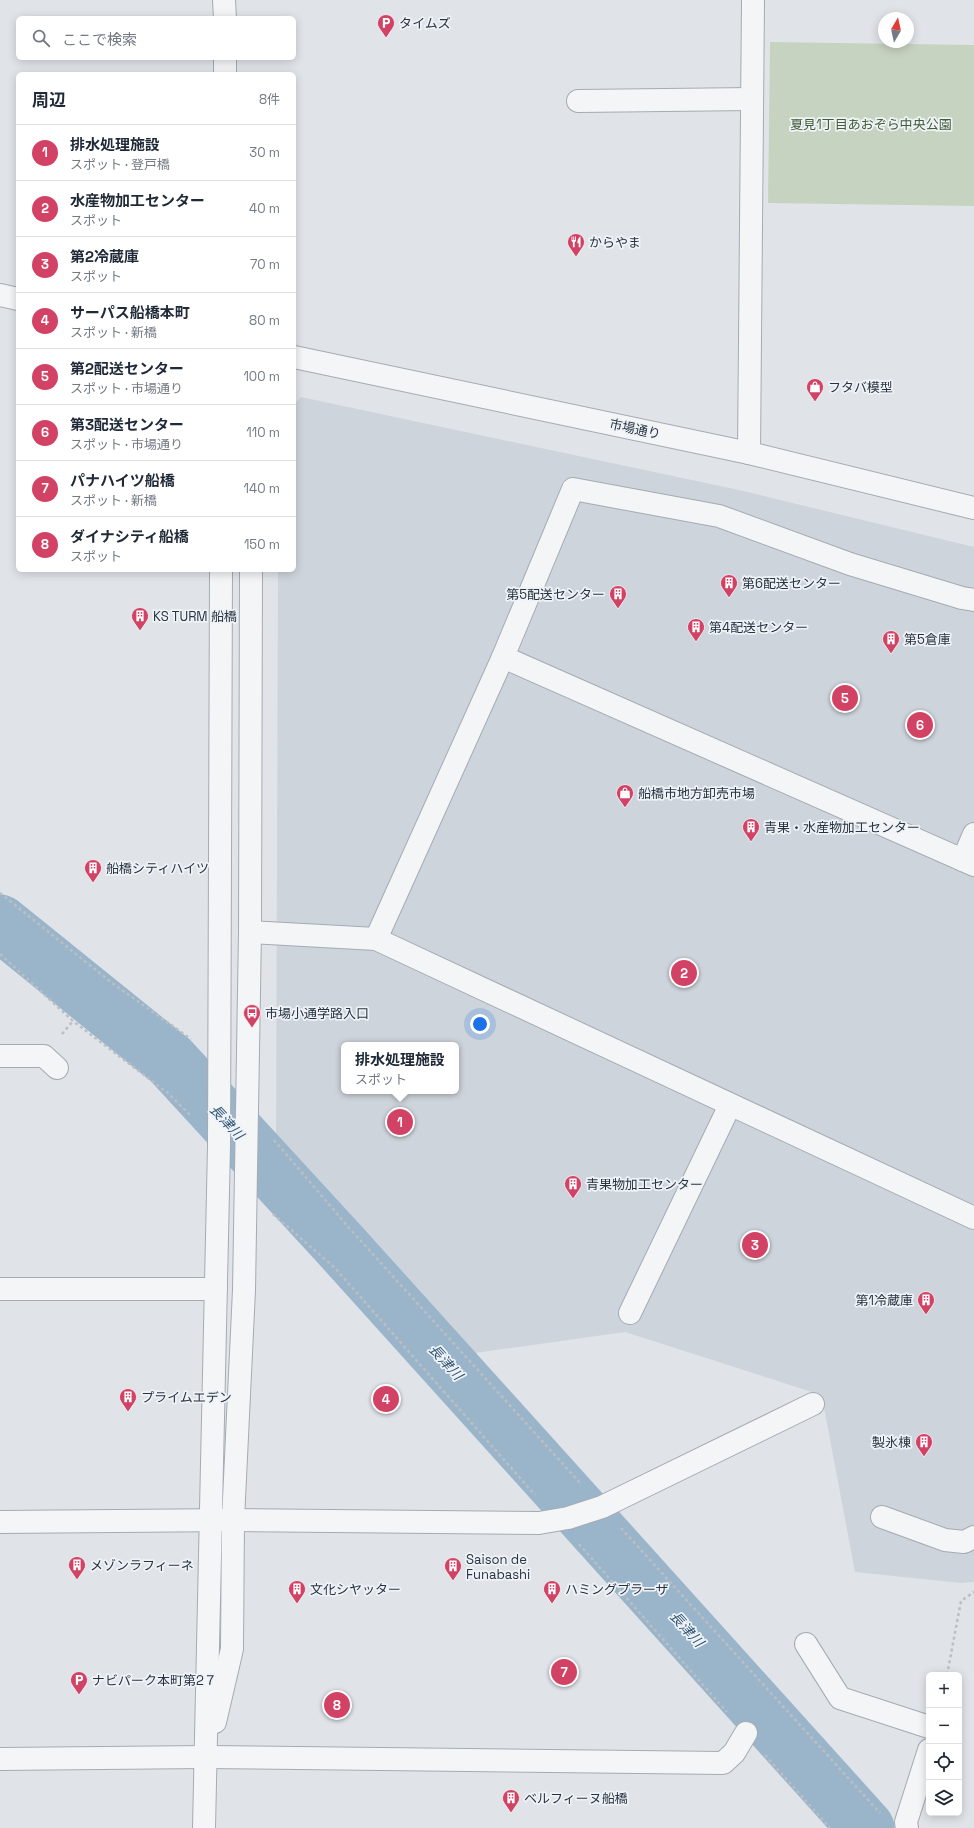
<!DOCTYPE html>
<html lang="ja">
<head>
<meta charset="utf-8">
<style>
  :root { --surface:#fff; --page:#f6f6f7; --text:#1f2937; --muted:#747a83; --line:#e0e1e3; --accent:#d14264 }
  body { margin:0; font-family:"Space Grotesk","Noto Sans JP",sans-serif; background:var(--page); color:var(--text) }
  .controls { position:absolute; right:12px; bottom:12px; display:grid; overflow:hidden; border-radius:6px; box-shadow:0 2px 10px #0003 }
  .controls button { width:36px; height:36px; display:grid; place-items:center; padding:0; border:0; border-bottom:1px solid var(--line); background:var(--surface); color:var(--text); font:20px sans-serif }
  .compass { position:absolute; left:878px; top:12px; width:36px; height:36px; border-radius:50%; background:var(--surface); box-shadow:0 2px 10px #0003; rotate:9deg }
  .you { position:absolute; left:480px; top:1024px; width:14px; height:14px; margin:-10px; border:3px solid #fff; border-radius:50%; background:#1a73e8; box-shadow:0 0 0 6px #1a73e833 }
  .badge { display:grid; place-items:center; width:26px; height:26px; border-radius:50%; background:var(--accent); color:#fff; font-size:13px; font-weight:700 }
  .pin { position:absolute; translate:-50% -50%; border:2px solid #fff; box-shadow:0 1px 4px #0006 }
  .popup { position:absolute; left:341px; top:1042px; width:118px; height:52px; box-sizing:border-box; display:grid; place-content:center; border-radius:6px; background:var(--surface); filter:drop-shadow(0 1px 3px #0005); font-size:13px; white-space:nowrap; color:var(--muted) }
  .popup b { font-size:15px; color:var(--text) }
  .popup::after { content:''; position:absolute; left:50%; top:100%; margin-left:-8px; border:8px solid transparent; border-top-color:var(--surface) }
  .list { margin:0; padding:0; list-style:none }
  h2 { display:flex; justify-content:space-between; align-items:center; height:52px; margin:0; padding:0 16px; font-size:17px }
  h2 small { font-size:13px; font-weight:400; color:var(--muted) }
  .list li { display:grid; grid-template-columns:26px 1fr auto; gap:12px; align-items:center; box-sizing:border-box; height:56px; padding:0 16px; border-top:1px solid var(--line) }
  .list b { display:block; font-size:15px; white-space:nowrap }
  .list p { margin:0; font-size:13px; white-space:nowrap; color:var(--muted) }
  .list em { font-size:13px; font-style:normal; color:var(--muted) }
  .icon { flex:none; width:22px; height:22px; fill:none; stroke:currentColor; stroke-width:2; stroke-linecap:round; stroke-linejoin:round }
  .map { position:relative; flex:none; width:974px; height:1828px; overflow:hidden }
  .search { position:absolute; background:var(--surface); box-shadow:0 2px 10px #0003; left:16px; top:16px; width:280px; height:44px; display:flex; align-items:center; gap:10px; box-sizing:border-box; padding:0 14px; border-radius:6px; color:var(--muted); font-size:15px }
  .panel { position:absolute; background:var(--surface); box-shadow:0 2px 10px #0003; left:16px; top:72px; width:280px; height:500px; border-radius:6px }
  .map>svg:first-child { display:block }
  .built { fill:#ced4db; fill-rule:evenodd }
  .green { fill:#c7d3c1 }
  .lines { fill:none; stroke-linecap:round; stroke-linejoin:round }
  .river { stroke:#9ab5ca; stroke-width:57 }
  .minor-casing { stroke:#a5abb3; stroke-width:24 }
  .path { stroke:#babfc4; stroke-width:2.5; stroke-dasharray:3 3; stroke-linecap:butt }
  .minor { stroke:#f3f5f7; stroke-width:22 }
  .labels { text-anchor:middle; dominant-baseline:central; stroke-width:3.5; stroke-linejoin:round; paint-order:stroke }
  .poi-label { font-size:13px; fill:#283341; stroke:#eff3f7; text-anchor:start }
  .park-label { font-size:13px; fill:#405d35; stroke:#eff3f7 }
  .street-label { font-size:13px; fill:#283341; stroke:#eff3f7 }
  .water-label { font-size:14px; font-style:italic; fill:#315676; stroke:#eff3f7 }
</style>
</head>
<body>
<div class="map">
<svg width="974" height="1828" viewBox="0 0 974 1828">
  <rect width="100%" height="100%" fill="#e0e4e9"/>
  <!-- built -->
  <path class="built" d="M301,397L739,490L974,547V1582L961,1583L855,1572L824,1408L812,1392L625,1332L475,1353L276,1136L278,570H294V404ZM344,1045H456V1091H344Z"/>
  <!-- green -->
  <path class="green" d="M770,42L974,45V206L768,203Z"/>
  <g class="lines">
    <!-- river -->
    <path class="river" d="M0,923L170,1060L341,1246L866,1828"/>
    <defs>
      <g id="minor">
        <path d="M224,0L225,18"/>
        <path d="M225,58V74"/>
        <path d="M578,101L752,99"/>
        <path d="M0,295L18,299"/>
        <path d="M294,357L749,453L974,508"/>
        <path d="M749,453L753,0"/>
        <path d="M503,657L573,489L719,516L850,564L962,598L974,600"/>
        <path d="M963,860L974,834"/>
        <path d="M974,865L503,657L376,939L974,1218"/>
        <path d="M250,932L376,939"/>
        <path d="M0,1056H44L57,1068"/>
        <path d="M0,1289H216"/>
        <path d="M630,1313L730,1105"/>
        <path d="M882,1517L945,1540L964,1542L974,1537"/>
        <path d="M0,1522L233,1520L539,1523L568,1518L602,1507L813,1404"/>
        <path d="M806,1644L840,1698L929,1727"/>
        <path d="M215,1722L232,1649L233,1520L244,1290L250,932L251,570"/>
        <path d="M0,1759L205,1757L723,1763L734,1753L746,1733"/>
        <path d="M204,1828L219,1146L221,570"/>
        <path d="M907,1828L906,1822L929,1750"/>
      </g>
    </defs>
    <!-- minor casing -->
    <use href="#minor" class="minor-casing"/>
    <!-- path -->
    <g class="path">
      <path d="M0,893L112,983L191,1039"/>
      <path d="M0,954L73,1021L169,1094L191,1116"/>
      <path d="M62,1034L73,1021"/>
      <path d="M274,1140L351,1230L581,1484"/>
      <path d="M273,1214L335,1268L535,1495"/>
      <path d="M621,1528L880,1813"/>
      <path d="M579,1544L727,1712"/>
      <path d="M947,1675L961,1601L974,1592"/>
      <path d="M765,1755L830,1828"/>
    </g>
    <!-- minor -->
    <use href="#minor" class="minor"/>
  </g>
  <!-- icons -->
  <defs>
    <symbol id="parking-pin" viewBox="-11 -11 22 30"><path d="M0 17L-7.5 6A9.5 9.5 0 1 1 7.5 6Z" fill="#d14264" stroke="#eff3f7"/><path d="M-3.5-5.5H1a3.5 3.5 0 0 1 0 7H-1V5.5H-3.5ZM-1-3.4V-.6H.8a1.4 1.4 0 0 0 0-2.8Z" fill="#fff"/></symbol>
    <symbol id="restaurant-pin" viewBox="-11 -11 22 30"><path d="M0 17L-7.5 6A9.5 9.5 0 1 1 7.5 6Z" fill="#d14264" stroke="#eff3f7"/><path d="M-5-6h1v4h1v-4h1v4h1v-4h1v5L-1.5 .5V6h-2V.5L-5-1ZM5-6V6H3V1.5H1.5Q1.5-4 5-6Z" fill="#fff"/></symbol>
    <symbol id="shop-pin" viewBox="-11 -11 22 30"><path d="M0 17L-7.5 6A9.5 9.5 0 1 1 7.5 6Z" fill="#d14264" stroke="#eff3f7"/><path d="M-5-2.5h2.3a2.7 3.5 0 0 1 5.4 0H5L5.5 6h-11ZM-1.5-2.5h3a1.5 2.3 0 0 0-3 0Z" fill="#fff"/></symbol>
    <symbol id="building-pin" viewBox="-11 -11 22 30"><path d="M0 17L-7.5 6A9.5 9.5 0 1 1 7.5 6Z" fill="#d14264" stroke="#eff3f7"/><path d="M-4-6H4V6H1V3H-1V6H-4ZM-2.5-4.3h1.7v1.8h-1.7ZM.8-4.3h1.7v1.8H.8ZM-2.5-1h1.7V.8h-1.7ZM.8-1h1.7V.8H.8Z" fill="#fff"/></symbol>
    <symbol id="bus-pin" viewBox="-11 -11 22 30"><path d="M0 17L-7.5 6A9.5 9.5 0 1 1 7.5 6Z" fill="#d14264" stroke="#eff3f7"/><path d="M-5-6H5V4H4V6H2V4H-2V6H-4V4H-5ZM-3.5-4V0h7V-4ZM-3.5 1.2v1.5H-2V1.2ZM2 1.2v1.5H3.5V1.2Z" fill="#fff"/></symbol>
  </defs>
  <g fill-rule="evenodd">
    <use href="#parking-pin" x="376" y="13" width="20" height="27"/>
    <use href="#restaurant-pin" x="566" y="232" width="20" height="27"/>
    <use href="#shop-pin" x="805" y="377" width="20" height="27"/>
    <use href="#building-pin" x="719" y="573" width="20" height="27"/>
    <use href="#building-pin" x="608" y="584" width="20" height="27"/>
    <use href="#building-pin" x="130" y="606" width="20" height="27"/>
    <use href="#building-pin" x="686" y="617" width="20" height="27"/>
    <use href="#building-pin" x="881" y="629" width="20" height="27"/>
    <use href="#shop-pin" x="615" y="783" width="20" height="27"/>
    <use href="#building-pin" x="741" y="817" width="20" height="27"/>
    <use href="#building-pin" x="83" y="858" width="20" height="27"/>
    <use href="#bus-pin" x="242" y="1003" width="20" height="27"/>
    <use href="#building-pin" x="563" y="1174" width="20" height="27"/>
    <use href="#building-pin" x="916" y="1290" width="20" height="27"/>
    <use href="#building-pin" x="118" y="1387" width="20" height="27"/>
    <use href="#building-pin" x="914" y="1432" width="20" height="27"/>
    <use href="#building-pin" x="67" y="1555" width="20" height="27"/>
    <use href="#building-pin" x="443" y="1556" width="20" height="27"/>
    <use href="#building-pin" x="287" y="1579" width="20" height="27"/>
    <use href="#building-pin" x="542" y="1579" width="20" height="27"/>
    <use href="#parking-pin" x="69" y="1670" width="20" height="27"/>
    <use href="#building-pin" x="501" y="1788" width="20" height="27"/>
  </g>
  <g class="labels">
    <!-- poi labels -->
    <g class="poi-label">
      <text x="399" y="23">タイムズ</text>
      <text x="589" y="242">からやま</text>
      <text x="828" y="387">フタバ模型</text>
      <text x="742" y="583">第6配送センター</text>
      <text x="605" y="594" text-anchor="end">第5配送センター</text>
      <text x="153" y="616">KS TURM 船橋</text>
      <text x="709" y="627">第4配送センター</text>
      <text x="904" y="639">第5倉庫</text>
      <text x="638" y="793">船橋市地方卸売市場</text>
      <text x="764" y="827">青果・水産物加工センター</text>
      <text x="106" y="868">船橋シティハイツ</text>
      <text x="265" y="1013">市場小通学路入口</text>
      <text x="586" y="1184">青果物加工センター</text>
      <text x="913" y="1300" text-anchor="end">第1冷蔵庫</text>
      <text x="141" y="1397">プライムエデン</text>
      <text x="911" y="1442" text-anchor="end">製氷棟</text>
      <text x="466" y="1559">Saison de<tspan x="466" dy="15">Funabashi</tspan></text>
      <text x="90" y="1565">メゾンラフィーネ</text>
      <text x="310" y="1589">文化シヤッター</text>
      <text x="565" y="1589">ハミングプラーザ</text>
      <text x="92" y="1680">ナビパーク本町第2７</text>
      <text x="524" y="1798">ベルフィーヌ船橋</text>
    </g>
    <!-- park labels -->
    <g class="park-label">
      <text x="871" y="124">夏見1丁目あおぞら中央公園</text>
    </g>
    <!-- street labels -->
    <g class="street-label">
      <text transform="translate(635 429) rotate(12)">市場通り</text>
    </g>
    <!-- water labels -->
    <g class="water-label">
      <text transform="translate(227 1122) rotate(47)">長津川</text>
      <text transform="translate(446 1362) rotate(48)">長津川</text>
      <text transform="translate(687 1629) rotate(48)">長津川</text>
    </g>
  </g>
</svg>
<div class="controls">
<button>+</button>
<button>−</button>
<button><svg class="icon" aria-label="locate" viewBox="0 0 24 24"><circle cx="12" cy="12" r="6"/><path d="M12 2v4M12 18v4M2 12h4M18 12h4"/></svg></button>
<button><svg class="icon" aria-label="layers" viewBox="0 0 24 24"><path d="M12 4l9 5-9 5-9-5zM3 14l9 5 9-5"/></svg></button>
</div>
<svg class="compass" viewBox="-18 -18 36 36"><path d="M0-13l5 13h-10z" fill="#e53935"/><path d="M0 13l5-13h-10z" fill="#747a83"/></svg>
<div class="you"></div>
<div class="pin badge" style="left:400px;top:1122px">1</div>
<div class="popup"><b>排水処理施設</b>スポット</div>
<div class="pin badge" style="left:684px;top:973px">2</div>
<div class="pin badge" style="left:755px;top:1245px">3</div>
<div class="pin badge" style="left:386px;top:1399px">4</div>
<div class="pin badge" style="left:845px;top:698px">5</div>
<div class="pin badge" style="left:920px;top:725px">6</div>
<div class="pin badge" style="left:564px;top:1672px">7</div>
<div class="pin badge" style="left:337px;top:1705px">8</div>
<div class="search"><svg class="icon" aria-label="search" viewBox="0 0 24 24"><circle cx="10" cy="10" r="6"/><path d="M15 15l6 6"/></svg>ここで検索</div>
<section class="panel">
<h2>周辺<small>8件</small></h2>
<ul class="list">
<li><span class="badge">1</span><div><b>排水処理施設</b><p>スポット · 登戸橋</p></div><em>30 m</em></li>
<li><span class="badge">2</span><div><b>水産物加工センター</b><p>スポット</p></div><em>40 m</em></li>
<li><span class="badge">3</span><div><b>第2冷蔵庫</b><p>スポット</p></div><em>70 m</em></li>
<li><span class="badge">4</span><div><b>サーパス船橋本町</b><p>スポット · 新橋</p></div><em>80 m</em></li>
<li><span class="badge">5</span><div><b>第2配送センター</b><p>スポット · 市場通り</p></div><em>100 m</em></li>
<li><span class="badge">6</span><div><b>第3配送センター</b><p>スポット · 市場通り</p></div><em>110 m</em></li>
<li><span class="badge">7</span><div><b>パナハイツ船橋</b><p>スポット · 新橋</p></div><em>140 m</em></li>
<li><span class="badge">8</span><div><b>ダイナシティ船橋</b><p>スポット</p></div><em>150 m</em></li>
</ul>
</section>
</div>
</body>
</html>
